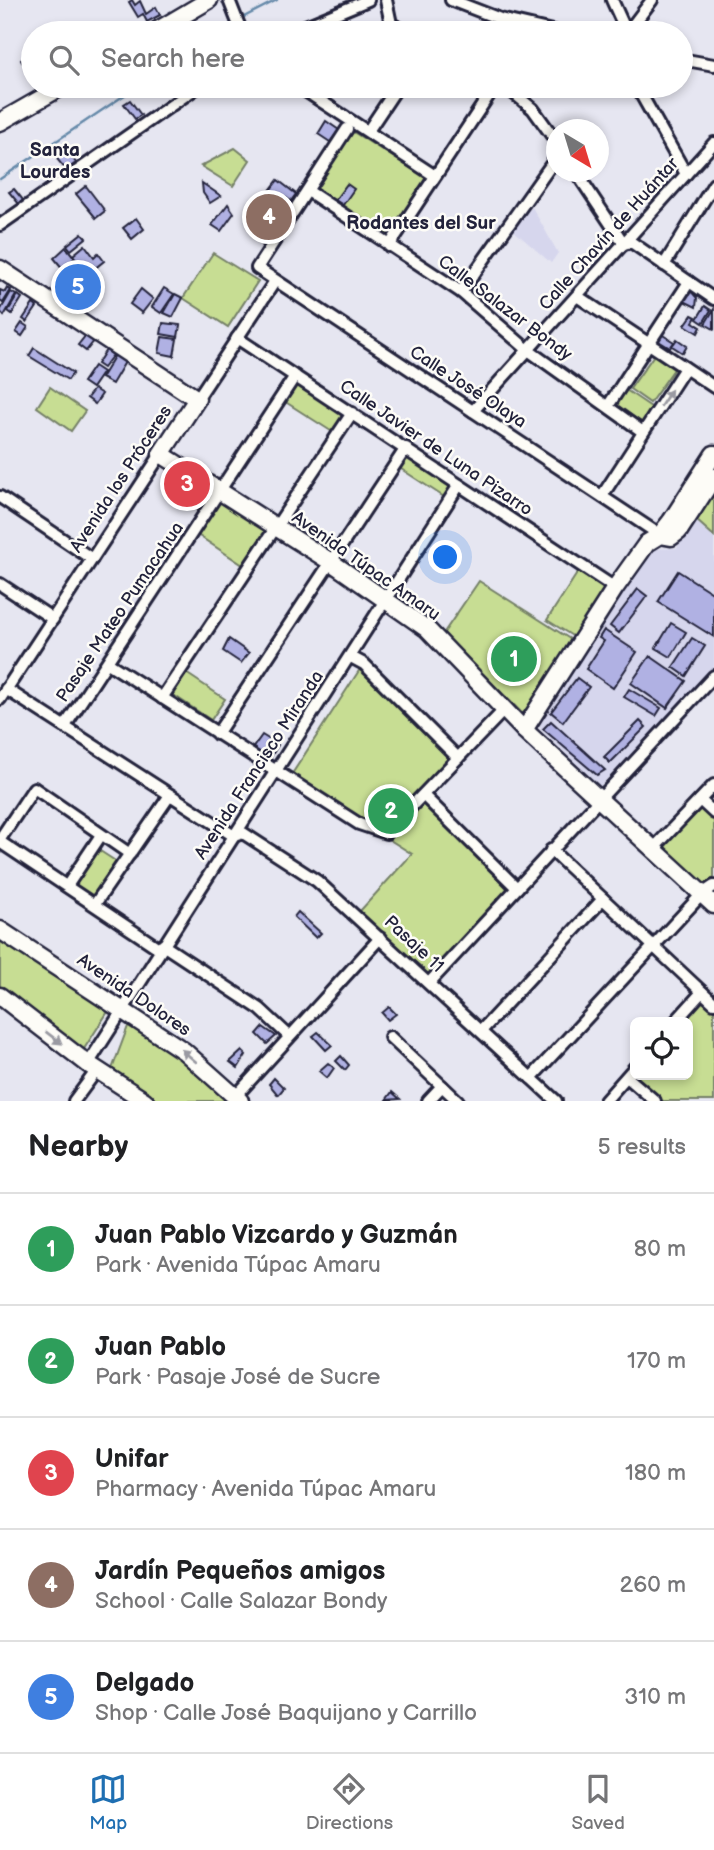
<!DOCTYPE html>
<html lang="en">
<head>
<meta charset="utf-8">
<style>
  :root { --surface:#fff; --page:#f6f6f6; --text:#202124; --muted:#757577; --line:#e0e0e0; --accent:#1f6fb2 }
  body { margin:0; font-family:"Balsamiq Sans",sans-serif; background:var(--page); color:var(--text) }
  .controls { position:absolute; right:21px; bottom:21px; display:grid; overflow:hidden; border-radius:10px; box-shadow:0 4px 10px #0003 }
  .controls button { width:63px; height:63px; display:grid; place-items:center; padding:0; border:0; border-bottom:2px solid var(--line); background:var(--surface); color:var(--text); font:35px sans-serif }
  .compass { position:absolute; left:546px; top:119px; width:63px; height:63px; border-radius:50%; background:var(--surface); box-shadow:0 4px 10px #0003; rotate:142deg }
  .you { position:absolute; left:446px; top:558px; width:24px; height:24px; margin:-18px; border:5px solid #fff; border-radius:50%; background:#1a73e8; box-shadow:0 0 0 10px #1a73e833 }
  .badge { display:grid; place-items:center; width:46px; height:46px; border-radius:50%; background:var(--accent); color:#fff; font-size:23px; font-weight:700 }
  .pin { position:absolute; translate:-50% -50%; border:4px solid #fff; box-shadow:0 2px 7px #0006 }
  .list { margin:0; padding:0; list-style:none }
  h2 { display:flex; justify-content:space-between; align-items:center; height:91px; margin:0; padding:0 28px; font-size:30px }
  h2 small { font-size:23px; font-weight:400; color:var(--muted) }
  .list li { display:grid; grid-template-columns:46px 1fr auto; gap:21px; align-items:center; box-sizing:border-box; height:112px; padding:0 28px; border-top:2px solid var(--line) }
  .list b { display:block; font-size:26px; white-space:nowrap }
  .list p { margin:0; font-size:23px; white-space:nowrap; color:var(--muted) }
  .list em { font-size:23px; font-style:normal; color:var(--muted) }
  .icon { flex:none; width:38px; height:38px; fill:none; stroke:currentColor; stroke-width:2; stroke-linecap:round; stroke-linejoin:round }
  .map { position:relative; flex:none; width:714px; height:1101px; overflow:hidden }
  .search { position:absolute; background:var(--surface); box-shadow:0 4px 10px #0003; left:21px; right:21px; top:21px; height:77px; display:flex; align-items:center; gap:18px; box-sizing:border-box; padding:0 24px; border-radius:38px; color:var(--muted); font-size:26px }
  .sheet { height:651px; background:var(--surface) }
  nav { display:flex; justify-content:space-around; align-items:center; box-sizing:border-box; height:98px; border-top:2px solid var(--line); background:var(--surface); font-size:19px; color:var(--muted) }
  nav a { display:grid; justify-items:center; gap:4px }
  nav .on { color:var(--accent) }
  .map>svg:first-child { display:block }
  .built { fill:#d6d6ed }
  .green { fill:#c7dd93; stroke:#748067; stroke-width:2 }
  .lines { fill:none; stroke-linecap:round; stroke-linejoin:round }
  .stream { stroke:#6589a9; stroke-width:2.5 }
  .building { fill:#b0b1e3; stroke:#22223b; stroke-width:2 }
  .street-casing { stroke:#22223b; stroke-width:16 }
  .secondary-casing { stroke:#22223b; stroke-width:21 }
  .street { stroke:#fdfcf7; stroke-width:10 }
  .secondary { stroke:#fdfcf7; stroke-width:16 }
  .oneway { fill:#9a9aa2 }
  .labels { text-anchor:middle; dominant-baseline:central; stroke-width:5; stroke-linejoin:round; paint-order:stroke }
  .street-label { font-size:18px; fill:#22223b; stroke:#fdfcf7 }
  .neighbourhood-label { font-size:19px; font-weight:bold; fill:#22223b; stroke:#fdfcf7 }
</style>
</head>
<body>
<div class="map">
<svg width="714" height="1101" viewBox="0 0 714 1101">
  <rect width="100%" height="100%" fill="#e6e6f1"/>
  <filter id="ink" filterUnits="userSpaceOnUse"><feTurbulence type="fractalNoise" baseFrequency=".0143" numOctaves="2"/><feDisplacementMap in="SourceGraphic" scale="14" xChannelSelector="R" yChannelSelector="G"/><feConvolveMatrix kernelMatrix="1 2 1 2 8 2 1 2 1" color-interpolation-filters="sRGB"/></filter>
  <g filter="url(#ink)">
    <!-- built -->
    <g class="built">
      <path d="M532,207L558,253L551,263L513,230Z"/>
      <path d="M695,519L714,536V669L600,786L541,730L540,724L651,549L677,548Z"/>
    </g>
    <!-- green -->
    <g class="green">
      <path d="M350,130L428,179L389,237L312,188Z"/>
      <path d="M235,148L250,160L233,186L201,166Z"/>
      <path d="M213,253L258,281L228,327L183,298Z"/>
      <path d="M654,355L674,369L650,403L630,389Z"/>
      <path d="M297,382L347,415L334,433L284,401Z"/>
      <path d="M50,387L85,411L71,431L37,407Z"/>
      <path d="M626,390L654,409L644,424L616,405Z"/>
      <path d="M407,453L456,486L447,499L398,467Z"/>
      <path d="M714,490V536L695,519Z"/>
      <path d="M221,497L271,530L246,567L196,534Z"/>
      <path d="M578,572L605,589L574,637L547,620Z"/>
      <path d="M479,581L573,641L523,714L443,634Z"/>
      <path d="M362,666L456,760L422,796L512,887L431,973L426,974L360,911L412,854L290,777Z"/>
      <path d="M186,673L225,699L211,720L172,694Z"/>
      <path d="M699,805L714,818V877L705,887L660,847Z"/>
      <path d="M97,849L120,864L96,899L73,884Z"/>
      <path d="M0,935L111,1007L82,1052L0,988Z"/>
      <path d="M703,999L714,1008V1101H660L632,1075L635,1072V1075H688V1022H681Z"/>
      <path d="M130,1021L179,1052L233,1101H154L111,1072Z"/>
    </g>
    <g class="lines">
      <!-- stream -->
      <g class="stream">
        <path d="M240,19L277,0"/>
        <path d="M216,33L234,22"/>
        <path d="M0,179L138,86"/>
      </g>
    </g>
    <!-- building -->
    <g class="building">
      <path d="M132,0L135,5L140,1L146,14L156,7L160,15L147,22L143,14L138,17L129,2Z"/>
      <path d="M32,53L33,55V81L21,60Z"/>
      <path d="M130,100L141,115L135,119L124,104Z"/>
      <path d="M326,121L339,130L330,142L318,134Z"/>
      <path d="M68,151L76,163L66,170L57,159Z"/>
      <path d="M278,180L296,194L291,201L286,198L282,204L268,193Z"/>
      <path d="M202,183L221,196L210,203L203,193Z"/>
      <path d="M347,184L354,189L343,205L335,200Z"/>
      <path d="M86,186L105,211L96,218L76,194Z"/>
      <path d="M14,189L23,200L19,204L9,192Z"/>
      <path d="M228,204L234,213L221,231L212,225Z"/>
      <path d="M136,218L144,229L132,239L123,228Z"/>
      <path d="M82,233L86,238L71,250L67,245Z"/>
      <path d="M85,245L94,257L98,253L104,261L88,274L73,255Z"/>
      <path d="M66,247L75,258L63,269L54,258Z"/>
      <path d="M7,288L11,290L3,303L0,301V290L5,292Z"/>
      <path d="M89,288L96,296L80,309L74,301Z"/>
      <path d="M164,288L174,294L161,313L152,307Z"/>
      <path d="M141,289L153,299L142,313L130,304Z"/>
      <path d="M690,290L697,298L696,307L684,301Z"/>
      <path d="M11,292L16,295L4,316L0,311Z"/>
      <path d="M175,294L183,298L173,317L164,313Z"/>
      <path d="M18,295L22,298L12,314L8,311Z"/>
      <path d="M33,304L37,307L27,322L23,319Z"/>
      <path d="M705,306L711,310L703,323L697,319Z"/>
      <path d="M714,309V329L705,324Z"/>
      <path d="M692,315L696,317L693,322L701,327L698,333L685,325Z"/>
      <path d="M22,323L28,327L22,336L16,332Z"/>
      <path d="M163,323L180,325L178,337L161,334Z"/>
      <path d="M661,334L674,342L670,348L657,340Z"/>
      <path d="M86,335L94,341L86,351L78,345Z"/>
      <path d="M162,337L177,339L174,356L159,353Z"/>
      <path d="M677,339L687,346L683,353L672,346Z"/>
      <path d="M34,348L73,373L68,380L29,356Z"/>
      <path d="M106,350L113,355L103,368L97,364Z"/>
      <path d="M115,355L125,362L112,384L101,378Z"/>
      <path d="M94,366L103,372L92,388L83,382Z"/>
      <path d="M94,389L102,394L95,404L87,398Z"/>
      <path d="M678,571L714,594V637L658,602Z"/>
      <path d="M638,589L647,596L619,633L610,626Z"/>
      <path d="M671,623L686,632L671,657L656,648Z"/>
      <path d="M604,630L637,652L613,688L586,669L604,641L599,638Z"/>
      <path d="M692,638L705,646L686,676L673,667Z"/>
      <path d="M229,639L249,653L241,663L223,651Z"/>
      <path d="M650,656L686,681L667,708L631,683Z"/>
      <path d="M577,678L589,687L563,722L551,712Z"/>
      <path d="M629,689L661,708L656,716L624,697Z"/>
      <path d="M551,721L605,770L597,775L543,729Z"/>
      <path d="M640,721L646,727L610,763L604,757Z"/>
      <path d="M262,735L278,745L269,760L252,749Z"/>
      <path d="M298,912L321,933L316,938L294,917Z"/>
      <path d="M389,1007L396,1014L388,1020L382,1013Z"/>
      <path d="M263,1027L276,1036L267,1044L257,1034Z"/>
      <path d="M318,1032L332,1045L326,1050L313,1036Z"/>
      <path d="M242,1051L246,1055L238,1068L230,1062Z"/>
      <path d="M341,1056L349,1065L345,1070L336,1061Z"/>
      <path d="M328,1063L334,1068L327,1078L319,1071Z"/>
      <path d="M274,1078L284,1088L278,1095L269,1084Z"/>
      <path d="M392,1092L400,1099L386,1100Z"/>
    </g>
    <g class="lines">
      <defs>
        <g id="street">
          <path d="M229,0L242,33"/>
          <path d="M386,0L391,24L409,33"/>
          <path d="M451,0L500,19L561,33"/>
          <path d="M612,0L627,33"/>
          <path d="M289,33L368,0"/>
          <path d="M627,33L652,0"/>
          <path d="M681,59L714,65"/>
          <path d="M298,86L435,176"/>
          <path d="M505,86L533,109L556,141"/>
          <path d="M646,86L642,96L686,174"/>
          <path d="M347,129L257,268L660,535"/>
          <path d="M368,131L398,86"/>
          <path d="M576,172L624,244L631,242L714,299"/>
          <path d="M308,191L461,292L528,350L643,432"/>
          <path d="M0,225L199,86"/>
          <path d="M389,246L495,86"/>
          <path d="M664,265L714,184"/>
          <path d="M461,292L556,158"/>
          <path d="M577,296L714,387"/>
          <path d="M237,338L615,588"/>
          <path d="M197,399L275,281"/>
          <path d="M608,406L689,282"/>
          <path d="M473,411L714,143"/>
          <path d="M602,496L685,368"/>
          <path d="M0,497L92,559"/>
          <path d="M0,584L53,619"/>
          <path d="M351,657L364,664L458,758"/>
          <path d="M108,663L359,824L386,833L504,710"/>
          <path d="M6,689L234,836L243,833L317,881L556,1101"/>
          <path d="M162,698L352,413"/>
          <path d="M0,699L161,454"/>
          <path d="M65,726L295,376"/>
          <path d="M217,734L406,448"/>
          <path d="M423,795L517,888"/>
          <path d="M700,800L714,813"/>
          <path d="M0,839L34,788L130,854"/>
          <path d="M0,842L160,949"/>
          <path d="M653,849L714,785"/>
          <path d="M551,850L714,1003"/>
          <path d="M67,886L101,835"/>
          <path d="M95,904L170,795"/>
          <path d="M163,945L260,1009L289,1036"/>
          <path d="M429,983L714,676"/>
          <path d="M675,1022L702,992"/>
          <path d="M481,1031L603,899"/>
          <path d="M390,1037L458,1101"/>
          <path d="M88,1064L459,485"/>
          <path d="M627,1077L655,1101"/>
          <path d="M531,1078L702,894L714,886"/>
          <path d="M235,1097L380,938"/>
          <path d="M74,1101L97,1070"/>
          <path d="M428,1101L442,1086"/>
          <path d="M605,1101L635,1067"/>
        </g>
        <g id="secondary">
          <path d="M153,33L209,0"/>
          <path d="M0,122L63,86"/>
          <path d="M0,269L197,399L161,454L331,562L427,629L524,730L714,905"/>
          <path d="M660,535L671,537L679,531L714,477"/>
          <path d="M524,730L615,588L647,543L660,535L671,521L714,454"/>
          <path d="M0,930L184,1051L240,1101"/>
          <path d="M0,996L88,1064L145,1101"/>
        </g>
      </defs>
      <!-- street casing -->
      <use href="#street" class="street-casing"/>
      <!-- secondary casing -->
      <use href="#secondary" class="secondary-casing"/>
      <!-- street -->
      <use href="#street" class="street"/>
      <!-- secondary -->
      <use href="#secondary" class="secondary"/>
    </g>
    <!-- one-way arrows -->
    <defs><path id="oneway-solid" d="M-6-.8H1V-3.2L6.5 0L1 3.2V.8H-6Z" transform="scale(1.75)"/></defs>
    <g class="oneway">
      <use href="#oneway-solid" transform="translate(666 398) rotate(-57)"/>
      <use href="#oneway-solid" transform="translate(54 1038) rotate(37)"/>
      <use href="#oneway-solid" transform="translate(189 1056) rotate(-140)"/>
    </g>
  </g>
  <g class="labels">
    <!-- street labels -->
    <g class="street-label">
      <text transform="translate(609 234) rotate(-48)">Calle Chavín de Huántar</text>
      <text transform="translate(505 308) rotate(37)">Calle Salazar Bondy</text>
      <text transform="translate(468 387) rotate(33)">Calle José Olaya</text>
      <text transform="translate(436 448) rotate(34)">Calle Javier de Luna Pizarro</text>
      <text transform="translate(121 479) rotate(-57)">Avenida los Próceres</text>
      <text transform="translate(366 566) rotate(35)">Avenida Túpac Amaru</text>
      <text transform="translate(120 612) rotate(-56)">Pasaje Mateo Pumacahua</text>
      <text transform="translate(259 765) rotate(-57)">Avenida Francisco Miranda</text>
      <text transform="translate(414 944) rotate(43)">Pasaje 11</text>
      <text transform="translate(134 995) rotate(34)">Avenida Dolores</text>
    </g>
    <!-- neighbourhood labels -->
    <g class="neighbourhood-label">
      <text x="55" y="150">Santa<tspan x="55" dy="22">Lourdes</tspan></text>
      <text x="421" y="223">Rodantes del Sur</text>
    </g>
  </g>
</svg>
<div class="controls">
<button><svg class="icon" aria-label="locate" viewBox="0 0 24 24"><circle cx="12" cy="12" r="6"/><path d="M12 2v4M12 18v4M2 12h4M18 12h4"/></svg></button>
</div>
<svg class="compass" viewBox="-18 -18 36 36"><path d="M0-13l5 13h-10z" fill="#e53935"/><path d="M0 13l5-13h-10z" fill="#757577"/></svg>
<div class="you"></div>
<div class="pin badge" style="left:514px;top:659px;background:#2e9e5b">1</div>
<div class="pin badge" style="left:391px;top:811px;background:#2e9e5b">2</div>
<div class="pin badge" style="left:187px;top:484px;background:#e0444e">3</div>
<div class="pin badge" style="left:269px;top:217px;background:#8d6e63">4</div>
<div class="pin badge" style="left:78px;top:287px;background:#3f7fe0">5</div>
<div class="search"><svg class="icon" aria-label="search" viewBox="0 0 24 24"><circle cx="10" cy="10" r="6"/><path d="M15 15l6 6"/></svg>Search here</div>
</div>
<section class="sheet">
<h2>Nearby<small>5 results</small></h2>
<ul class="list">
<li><span class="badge" style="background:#2e9e5b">1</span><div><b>Juan Pablo Vizcardo y Guzmán</b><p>Park · Avenida Túpac Amaru</p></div><em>80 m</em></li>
<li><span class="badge" style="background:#2e9e5b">2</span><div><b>Juan Pablo</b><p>Park · Pasaje José de Sucre</p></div><em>170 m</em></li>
<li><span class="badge" style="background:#e0444e">3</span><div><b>Unifar</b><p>Pharmacy · Avenida Túpac Amaru</p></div><em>180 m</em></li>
<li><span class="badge" style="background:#8d6e63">4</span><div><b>Jardín Pequeños amigos</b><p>School · Calle Salazar Bondy</p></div><em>260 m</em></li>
<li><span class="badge" style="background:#3f7fe0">5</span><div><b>Delgado</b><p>Shop · Calle José Baquijano y Carrillo</p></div><em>310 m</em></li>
</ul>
</section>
<nav>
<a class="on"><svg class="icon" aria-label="map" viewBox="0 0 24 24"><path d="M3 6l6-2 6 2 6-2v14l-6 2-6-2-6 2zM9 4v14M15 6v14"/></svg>Map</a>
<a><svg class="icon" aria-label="directions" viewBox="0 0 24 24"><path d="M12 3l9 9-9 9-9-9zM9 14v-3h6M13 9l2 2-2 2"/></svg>Directions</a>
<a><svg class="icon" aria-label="saved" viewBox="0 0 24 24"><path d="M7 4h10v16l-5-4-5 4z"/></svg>Saved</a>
</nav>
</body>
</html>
